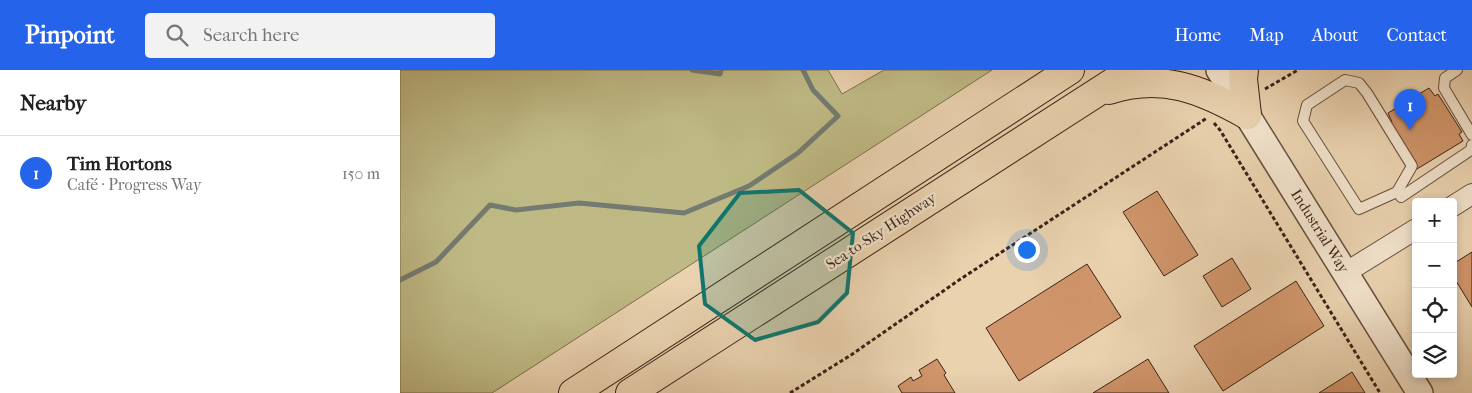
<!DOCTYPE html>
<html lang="en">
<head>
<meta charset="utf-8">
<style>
  :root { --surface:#fff; --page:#f2f2f2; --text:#222; --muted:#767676; --line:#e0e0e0; --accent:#2563eb }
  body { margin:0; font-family:"IM FELL French Canon",serif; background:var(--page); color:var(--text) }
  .controls { position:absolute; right:15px; bottom:15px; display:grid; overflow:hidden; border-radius:5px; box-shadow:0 2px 8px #0003 }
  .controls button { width:45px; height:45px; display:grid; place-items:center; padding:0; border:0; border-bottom:1px solid var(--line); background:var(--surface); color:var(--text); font:25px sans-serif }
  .you { position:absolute; left:626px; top:179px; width:18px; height:18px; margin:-12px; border:4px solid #fff; border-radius:50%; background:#1a73e8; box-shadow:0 0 0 8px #1a73e833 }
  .badge { display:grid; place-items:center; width:32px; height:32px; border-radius:50%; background:var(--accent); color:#fff; font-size:16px; font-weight:700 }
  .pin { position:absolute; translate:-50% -41px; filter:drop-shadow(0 1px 2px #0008) }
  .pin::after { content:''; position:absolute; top:26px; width:18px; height:15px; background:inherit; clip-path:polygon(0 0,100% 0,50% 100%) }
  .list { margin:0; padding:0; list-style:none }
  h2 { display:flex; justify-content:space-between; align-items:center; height:65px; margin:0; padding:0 20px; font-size:21px }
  h2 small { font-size:16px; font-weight:400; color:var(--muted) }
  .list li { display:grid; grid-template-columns:32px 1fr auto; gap:15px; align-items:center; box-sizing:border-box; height:75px; padding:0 20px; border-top:1px solid var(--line) }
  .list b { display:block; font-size:19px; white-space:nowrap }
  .list p { margin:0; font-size:16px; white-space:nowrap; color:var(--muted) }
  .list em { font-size:16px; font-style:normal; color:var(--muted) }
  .icon { flex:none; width:28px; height:28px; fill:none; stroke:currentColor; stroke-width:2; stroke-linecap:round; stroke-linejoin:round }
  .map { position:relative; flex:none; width:1072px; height:323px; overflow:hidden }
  header { display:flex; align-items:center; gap:30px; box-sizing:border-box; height:70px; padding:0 25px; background:var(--accent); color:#fff }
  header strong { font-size:24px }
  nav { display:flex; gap:28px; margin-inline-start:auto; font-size:18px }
  .search { width:350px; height:45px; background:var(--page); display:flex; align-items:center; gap:12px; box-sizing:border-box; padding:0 18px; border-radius:5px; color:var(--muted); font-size:19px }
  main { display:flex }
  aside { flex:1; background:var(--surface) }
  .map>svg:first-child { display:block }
  .green { fill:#bfba85; stroke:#7d6e4e }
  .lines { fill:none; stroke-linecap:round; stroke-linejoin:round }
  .stream { stroke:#737b72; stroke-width:5 }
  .building { fill:#d0956a; stroke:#3b2217 }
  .service-casing { stroke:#674e3d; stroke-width:12 }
  .minor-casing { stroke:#674e3d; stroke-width:22 }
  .tertiary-casing { stroke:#674e3d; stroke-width:28 }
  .trunk-casing { stroke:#3b2217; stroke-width:30 }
  .path { stroke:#3b2217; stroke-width:3; stroke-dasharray:4 2.5; stroke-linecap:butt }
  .service { stroke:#f1e2cb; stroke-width:10 }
  .minor { stroke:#f1e2cb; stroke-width:20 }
  .tertiary { stroke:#f1e2cb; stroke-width:25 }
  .trunk { stroke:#ead2af; stroke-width:28 }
  .marked { fill:#0f766e; fill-opacity:0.2; stroke:#0f766e; stroke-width:4; stroke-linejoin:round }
  .labels { text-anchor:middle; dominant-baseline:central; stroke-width:4.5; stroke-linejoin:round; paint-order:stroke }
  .street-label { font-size:15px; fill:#3b2217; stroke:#f1e2cb }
</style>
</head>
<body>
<header>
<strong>Pinpoint</strong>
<div class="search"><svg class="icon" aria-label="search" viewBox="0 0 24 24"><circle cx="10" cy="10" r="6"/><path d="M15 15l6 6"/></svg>Search here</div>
<nav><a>Home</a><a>Map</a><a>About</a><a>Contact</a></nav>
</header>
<main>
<aside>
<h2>Nearby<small></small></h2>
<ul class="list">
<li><span class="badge">1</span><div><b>Tim Hortons</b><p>Café · Progress Way</p></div><em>150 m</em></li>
</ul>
</aside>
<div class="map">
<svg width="1072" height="323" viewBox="0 0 1072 323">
  <rect width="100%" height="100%" fill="#ead2af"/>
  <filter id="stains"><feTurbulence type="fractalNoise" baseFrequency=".004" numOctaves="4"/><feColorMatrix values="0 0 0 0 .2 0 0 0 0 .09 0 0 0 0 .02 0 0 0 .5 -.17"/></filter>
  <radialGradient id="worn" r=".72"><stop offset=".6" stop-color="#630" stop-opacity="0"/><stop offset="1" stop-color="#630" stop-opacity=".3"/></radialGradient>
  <!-- green -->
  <path class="green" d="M0,0H428L442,24L484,0H592L92,323H0Z"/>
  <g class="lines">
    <!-- stream -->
    <g class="stream">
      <path d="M292,0L320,4L321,0"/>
      <path d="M0,210L36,192L90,135L116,140L179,133L284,143L349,116L398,83L438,46L413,20L403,0"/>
    </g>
  </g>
  <!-- building -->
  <g class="building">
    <path d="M1029,18L1035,26L1038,24L1062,62L1059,64L1063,71L1017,99L988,54L992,52L988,43Z"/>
    <path d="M757,121L798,185L764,206L723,142Z"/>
    <path d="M1072,182V237L1053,206V194Z"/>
    <path d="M832,188L851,219L822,237L803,206Z"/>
    <path d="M687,194L721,247L619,311L586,258Z"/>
    <path d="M896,211L924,256L823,321L794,276Z"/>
    <path d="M537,289L546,303L544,305L555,323H502L498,316L511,307L513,311L522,306L519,300Z"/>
    <path d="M748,289L769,323H693Z"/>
    <path d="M952,302L965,323H919Z"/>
  </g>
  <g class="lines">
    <defs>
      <g id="service">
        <path d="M1057,0L1045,8L1044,18L1072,65"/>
        <path d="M945,10L959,13L967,23L1012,96L997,122L959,139L903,51L907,35Z"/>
        <path d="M1001,127L1071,80L1072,75"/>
      </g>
      <g id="minor">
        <path d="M1053,136L1072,124"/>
        <path d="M945,203L1016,159"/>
      </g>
      <path id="tertiary" d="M819,0L1020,323"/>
      <g id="trunk">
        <path d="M844,0L843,9L847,45"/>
        <path d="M709,20C762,3 801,19 847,45"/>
        <path d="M173,323L670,0"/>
        <path d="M230,323L732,0"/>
      </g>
    </defs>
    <!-- service casing -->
    <use href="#service" class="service-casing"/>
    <!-- minor casing -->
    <use href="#minor" class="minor-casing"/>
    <!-- tertiary casing -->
    <use href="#tertiary" class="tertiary-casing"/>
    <!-- trunk casing -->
    <use href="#trunk" class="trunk-casing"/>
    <!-- path -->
    <g class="path">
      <path d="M865,19L898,0"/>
      <path d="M814,53L820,60L980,323"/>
      <path d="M390,323L451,285L562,208L807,48"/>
    </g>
    <!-- service -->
    <use href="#service" class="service"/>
    <!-- minor -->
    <use href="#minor" class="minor"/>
    <!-- tertiary -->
    <use href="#tertiary" class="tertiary"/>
    <!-- trunk -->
    <use href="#trunk" class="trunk"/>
  </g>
  <!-- marked area -->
  <path class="marked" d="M399,120L453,163L447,223L418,252L355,270L305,234L299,176L340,123Z"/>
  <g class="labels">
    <!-- street labels -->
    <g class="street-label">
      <text transform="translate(481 161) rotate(-33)">Sea-to-Sky Highway</text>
      <text transform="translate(920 161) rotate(58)">Industrial Way</text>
    </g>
  </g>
  <rect width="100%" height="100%" filter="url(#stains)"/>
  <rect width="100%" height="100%" fill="url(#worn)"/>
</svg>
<div class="controls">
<button>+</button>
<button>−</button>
<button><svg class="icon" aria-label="locate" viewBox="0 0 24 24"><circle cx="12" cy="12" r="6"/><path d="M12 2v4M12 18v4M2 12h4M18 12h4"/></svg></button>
<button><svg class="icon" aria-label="layers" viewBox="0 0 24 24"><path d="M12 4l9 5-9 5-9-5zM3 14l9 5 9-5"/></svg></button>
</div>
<div class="you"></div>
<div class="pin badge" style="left:1010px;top:60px">1</div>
</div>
</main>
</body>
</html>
